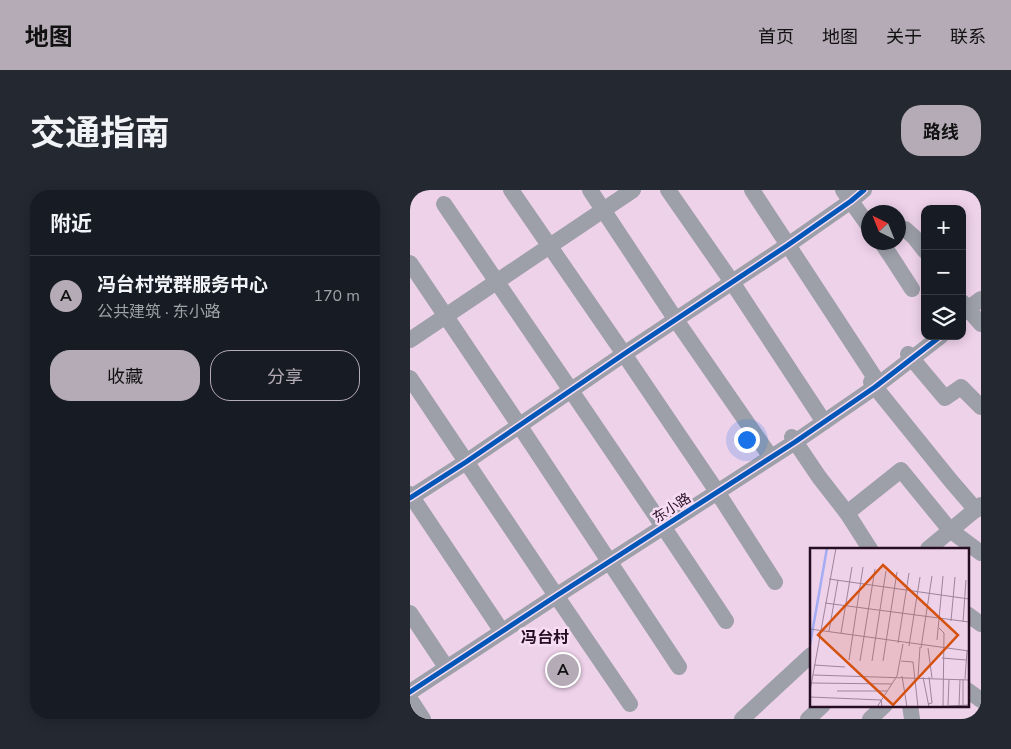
<!DOCTYPE html>
<html lang="zh">
<head>
<meta charset="utf-8">
<style>
  :root { --surface:#171b24; --page:#242831; --text:#f1f3f6; --muted:#9ea1a6; --line:#363941; --accent:#b5abb6 }
  body { margin:0; font-family:"Nunito Sans","Noto Sans SC",sans-serif; background:var(--page); color:var(--text) }
  .controls { position:absolute; right:15px; top:15px; display:grid; overflow:hidden; border-radius:10px; box-shadow:0 2px 12px #0003 }
  .controls button { width:45px; height:45px; display:grid; place-items:center; padding:0; border:0; border-bottom:1px solid var(--line); background:var(--surface); color:var(--text); font:25px sans-serif }
  .compass { position:absolute; left:451px; top:15px; width:45px; height:45px; border-radius:50%; background:var(--surface); box-shadow:0 2px 12px #0003; rotate:317deg }
  .you { position:absolute; left:336px; top:249px; width:18px; height:18px; margin:-12px; border:4px solid #fff; border-radius:50%; background:#1a73e8; box-shadow:0 0 0 8px #1a73e833 }
  .badge { display:grid; place-items:center; width:32px; height:32px; border-radius:50%; background:var(--accent); color:#111; font-size:16px; font-weight:700 }
  .pin { position:absolute; translate:-50% -50%; border:2px solid #fff; box-shadow:0 1px 5px #0006 }
  .list { margin:0; padding:0; list-style:none }
  h2 { display:flex; justify-content:space-between; align-items:center; height:65px; margin:0; padding:0 20px; font-size:21px }
  h2 small { font-size:16px; font-weight:400; color:var(--muted) }
  .list li { display:grid; grid-template-columns:32px 1fr auto; gap:15px; align-items:center; box-sizing:border-box; height:80px; padding:0 20px; border-top:1px solid var(--line) }
  .list b { display:block; font-size:19px; white-space:nowrap }
  .list p { margin:0; font-size:16px; white-space:nowrap; color:var(--muted) }
  .list em { font-size:16px; font-style:normal; color:var(--muted) }
  .actions { display:flex; gap:10px; padding:15px 20px }
  .actions a { flex:1; padding:11px 0; border:1px solid var(--accent); border-radius:20px; text-align:center; font-size:18px; color:var(--accent) }
  .actions .main { background:var(--accent); color:#111 }
  .icon { flex:none; width:28px; height:28px; fill:none; stroke:currentColor; stroke-width:2; stroke-linecap:round; stroke-linejoin:round }
  .map { position:relative; flex:none; width:571px; height:529px; overflow:hidden; border-radius:20px }
  header { display:flex; align-items:center; gap:30px; box-sizing:border-box; height:70px; padding:0 25px; background:var(--accent); color:#111 }
  header strong { font-size:24px }
  nav { display:flex; gap:28px; margin-inline-start:auto; font-size:18px }
  .intro { display:flex; align-items:center; justify-content:space-between; box-sizing:border-box; height:120px; padding:0 30px }
  h1 { margin:0; font-size:35px }
  .button { padding:12px 22px; border-radius:20px; background:var(--accent); color:#111; font-size:18px; font-weight:700 }
  main { display:flex; gap:30px; padding:0 30px }
  aside { flex:1; background:var(--surface); border-radius:20px; box-shadow:0 2px 12px #0003 }
  .map>svg:first-child { display:block }
  .lines { fill:none; stroke-linecap:round; stroke-linejoin:round }
  .minor { stroke:#9d9fa9; stroke-width:16 }
  .cycleway-casing { stroke:#f7dcf3; stroke-width:8 }
  .cycleway { stroke:#0057b8; stroke-width:5 }
  .labels { text-anchor:middle; dominant-baseline:central; stroke-width:5; stroke-linejoin:round; paint-order:stroke }
  .street-label { font-size:14px; fill:#250d22; stroke:#f7dcf3 }
  .quarter-label { font-size:16px; font-weight:bold; fill:#250d22; stroke:#f7dcf3 }
  .inset-river { fill:none; stroke:#a4acf3; stroke-width:2.5 }
  .inset-road { fill:none; stroke:#9e839a; stroke-width:1 }
  .view { fill:#d4510e; fill-opacity:0.15; stroke:#d4510e; stroke-width:2.5 }
  .inset-edge { fill:none; stroke:#250d22; stroke-width:2.5 }
</style>
</head>
<body>
<header>
<strong>地图</strong>
<nav><a>首页</a><a>地图</a><a>关于</a><a>联系</a></nav>
</header>
<div class="intro"><h1>交通指南</h1><a class="button">路线</a></div>
<main>
<aside>
<h2>附近<small></small></h2>
<ul class="list">
<li><span class="badge">A</span><div><b>冯台村党群服务中心</b><p>公共建筑 · 东小路</p></div><em>170 m</em></li>
</ul>
<div class="actions"><a class="main">收藏</a><a>分享</a></div>
</aside>
<div class="map">
<svg width="571" height="529" viewBox="0 0 571 529">
  <rect width="100%" height="100%" fill="#eed2ea"/>
  <g class="lines">
    <!-- minor -->
    <g class="minor">
      <path d="M101,0L214,164L304,297L365,392"/>
      <path d="M180,0L266,130L358,263"/>
      <path d="M258,0L322,92L414,232"/>
      <path d="M342,0L469,194"/>
      <path d="M433,0L458,35"/>
      <path d="M34,14C128,153 224,291 316,431"/>
      <path d="M488,40L495,39L504,47L515,61"/>
      <path d="M471,52L480,65L502,99"/>
      <path d="M0,73L109,235L269,477"/>
      <path d="M552,112L571,134"/>
      <path d="M552,123L571,109"/>
      <path d="M0,150L223,0"/>
      <path d="M498,164L535,208L551,197L571,217"/>
      <path d="M0,188L143,401L220,514"/>
      <path d="M461,192L541,291L566,320"/>
      <path d="M382,247L409,287L437,323L460,359"/>
      <path d="M0,304L89,437"/>
      <path d="M0,308L56,272L214,164L378,55L441,11L454,0"/>
      <path d="M437,323L491,280L540,340L571,363"/>
      <path d="M518,359L571,315"/>
      <path d="M0,423L34,474"/>
      <path d="M557,424L571,434"/>
      <path d="M557,500L571,510"/>
      <path d="M0,502L146,406L385,252L465,197L531,146"/>
      <path d="M0,509L13,529"/>
      <path d="M500,515L502,529"/>
      <path d="M332,529L401,465"/>
      <path d="M398,529L413,515"/>
      <path d="M460,529L475,515"/>
    </g>
    <defs>
      <g id="cycleway">
        <path d="M0,308L56,272L214,164L378,55L441,11L454,0"/>
        <path d="M0,502L146,406L385,252L465,197L531,146"/>
      </g>
    </defs>
    <!-- cycleway casing -->
    <use href="#cycleway" class="cycleway-casing"/>
    <!-- cycleway -->
    <use href="#cycleway" class="cycleway"/>
  </g>
  <g class="labels">
    <!-- street labels -->
    <g class="street-label">
      <text transform="translate(262 318) rotate(-33)">东小路</text>
    </g>
    <!-- quarter labels -->
    <g class="quarter-label">
      <text x="135" y="448">冯台村</text>
    </g>
  </g>
  <!-- overview -->
  <g transform="translate(400 358)">
    <rect width="159" height="159" fill="#eed2ea"/>
    <path class="inset-river" d="M0,97L17,0"/>
    <path class="inset-road" d="M19,31L159,51M15,55L159,74M141,73L145,29M153,74L156,32M129,80L134,85L133,159M0,81L159,103M19,83L28,32M31,85L42,19M127,92L133,28M88,95L99,25M99,98L110,29M111,100L122,28M118,100L122,130M132,110L156,112M39,112L53,19M50,113L65,21M62,113L76,23M73,113L87,24M91,113L103,114L108,159M4,117L35,119M3,127L159,132M92,128L97,159M108,129L110,99M113,129L119,159M153,131V159M155,131L157,103M1,135L82,136M0,143L26,0M27,143H77M0,149L71,152L72,159M118,156L122,155L119,129M138,157L139,131M67,159L87,128L93,96M122,159L159,157M149,159L150,131"/>
    <path class="view" d="M73,17L148,87L83,157L8,87Z"/>
    <rect width="159" height="159" class="inset-edge"/>
  </g>
</svg>
<div class="controls">
<button>+</button>
<button>−</button>
<button><svg class="icon" aria-label="layers" viewBox="0 0 24 24"><path d="M12 4l9 5-9 5-9-5zM3 14l9 5 9-5"/></svg></button>
</div>
<svg class="compass" viewBox="-18 -18 36 36"><path d="M0-13l5 13h-10z" fill="#e53935"/><path d="M0 13l5-13h-10z" fill="#9ea1a6"/></svg>
<div class="you"></div>
<div class="pin badge" style="left:153px;top:480px">A</div>
</div>
</main>
</body>
</html>
